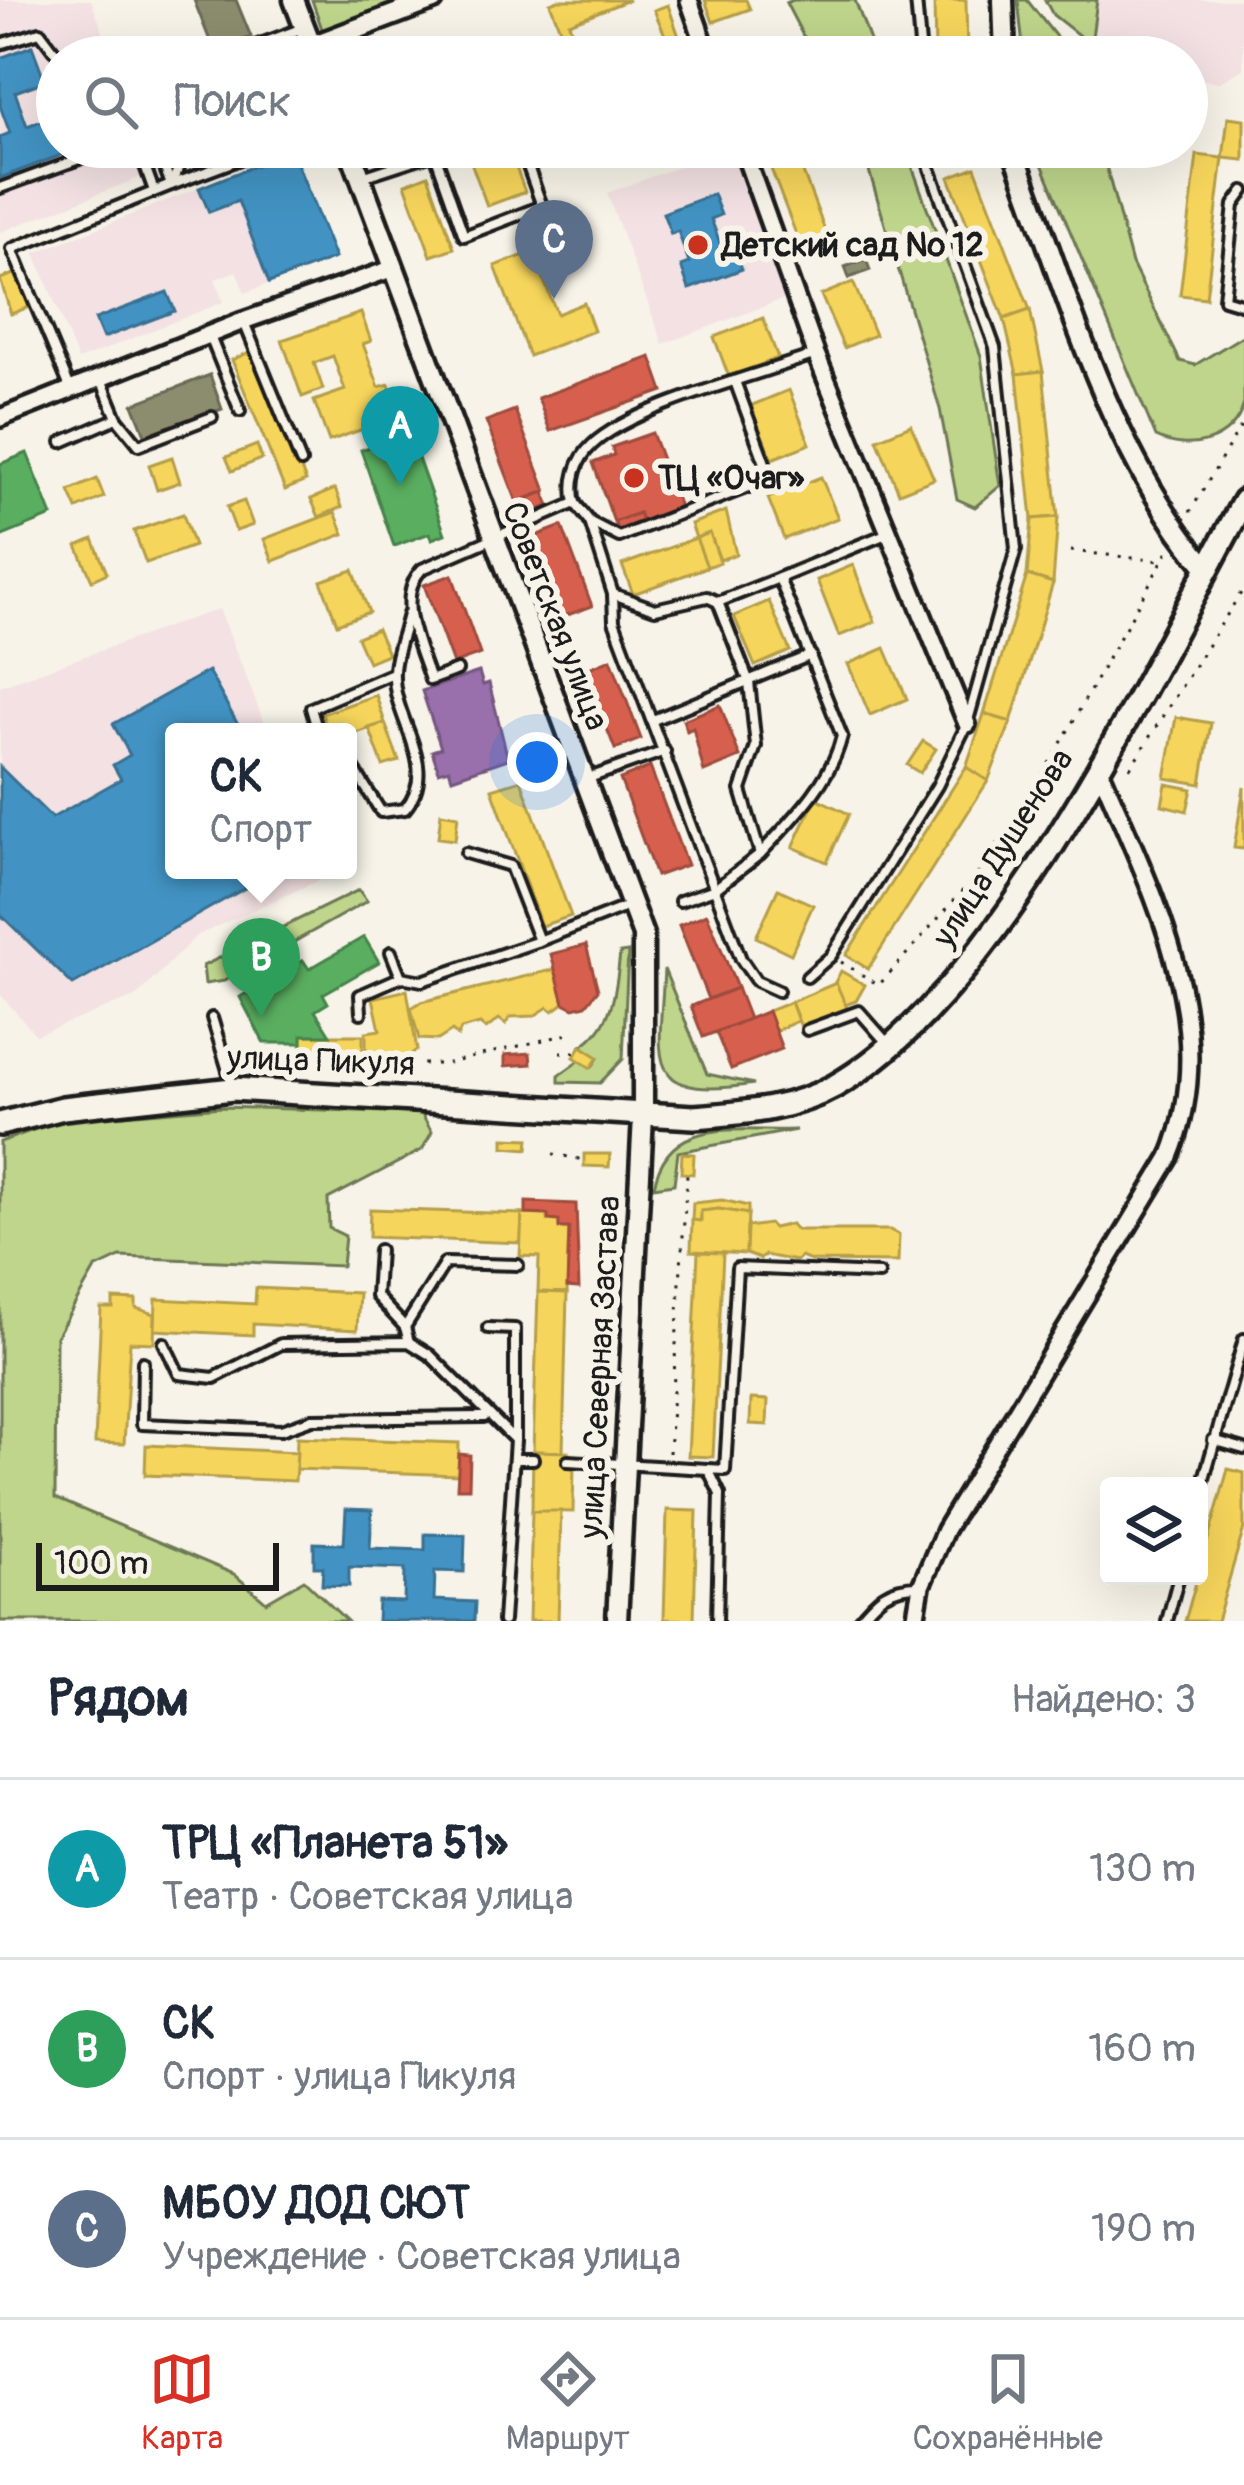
<!DOCTYPE html>
<html lang="ru">
<head>
<meta charset="utf-8">
<style>
  :root { --surface:#fff; --page:#f2f2f3; --text:#1f2937; --muted:#747a83; --line:#e0e1e3; --accent:#d93025 }
  body { margin:0; font-family:Pangolin,sans-serif; background:var(--page); color:var(--text) }
  .controls { position:absolute; right:36px; bottom:36px; display:grid; overflow:hidden; border-radius:12px; box-shadow:0 12px 48px #0002 }
  .controls button { width:108px; height:108px; display:grid; place-items:center; padding:0; border:0; border-bottom:3px solid var(--line); background:var(--surface); color:var(--text); font:60px sans-serif }
  .scale { position:absolute; left:36px; bottom:30px; width:243px; box-sizing:border-box; padding-left:12px; border:6px solid #1c1c1c; border-top:0; font-size:33px; line-height:42px; white-space:nowrap; color:#1c1c1c; -webkit-text-stroke:9px #f7f3e8; paint-order:stroke }
  .you { position:absolute; left:537px; top:762px; width:42px; height:42px; margin:-30px; border:9px solid #fff; border-radius:50%; background:#1a73e8; box-shadow:0 0 0 18px #1a73e833 }
  .badge { display:grid; place-items:center; width:78px; height:78px; border-radius:50%; background:var(--accent); color:#fff; font-size:39px; font-weight:700 }
  .pin { position:absolute; translate:-50% -99px; filter:drop-shadow(0 3px 6px #0008) }
  .pin::after { content:''; position:absolute; top:63px; width:42px; height:36px; background:inherit; clip-path:polygon(0 0,100% 0,50% 100%) }
  .popup { position:absolute; left:165px; top:723px; width:192px; height:156px; box-sizing:border-box; display:grid; place-content:center; border-radius:12px; background:var(--surface); filter:drop-shadow(0 3px 9px #0005); font-size:39px; white-space:nowrap; color:var(--muted) }
  .popup b { font-size:45px; color:var(--text) }
  .popup::after { content:''; position:absolute; left:50%; top:100%; margin-left:-24px; border:24px solid transparent; border-top-color:var(--surface) }
  .list { margin:0; padding:0; list-style:none }
  h2 { display:flex; justify-content:space-between; align-items:center; height:156px; margin:0; padding:0 48px; font-size:51px }
  h2 small { font-size:39px; font-weight:400; color:var(--muted) }
  .list li { display:grid; grid-template-columns:78px 1fr auto; gap:36px; align-items:center; box-sizing:border-box; height:180px; padding:0 48px; border-top:3px solid var(--line) }
  .list b { display:block; font-size:45px; white-space:nowrap }
  .list p { margin:0; font-size:39px; white-space:nowrap; color:var(--muted) }
  .list em { font-size:39px; font-style:normal; color:var(--muted) }
  .icon { flex:none; width:66px; height:66px; fill:none; stroke:currentColor; stroke-width:2; stroke-linecap:round; stroke-linejoin:round }
  .map { position:relative; flex:none; width:1244px; height:1621px; overflow:hidden }
  .search { position:absolute; background:var(--surface); box-shadow:0 12px 48px #0002; left:36px; right:36px; top:36px; height:132px; display:flex; align-items:center; gap:30px; box-sizing:border-box; padding:0 42px; border-radius:66px; color:var(--muted); font-size:45px }
  .sheet { height:696px; background:var(--surface) }
  nav { display:flex; justify-content:space-around; align-items:center; box-sizing:border-box; height:168px; border-top:3px solid var(--line); background:var(--surface); font-size:33px; color:var(--muted) }
  nav a { display:grid; justify-items:center; gap:6px }
  nav .on { color:var(--accent) }
  .map>svg:first-child { display:block }
  .built { fill:#f3e1e3 }
  .green { fill:#bed58b; stroke:#6d7854; stroke-width:3 }
  .homes { fill:#f6d55c; stroke:#b59e49; stroke-width:3 }
  .shops { fill:#d6604d; stroke:#9e4c3e; stroke-width:3 }
  .offices { fill:#9970ab; stroke:#745780; stroke-width:3 }
  .schools { fill:#4393c3; stroke:#376f91; stroke-width:3 }
  .public { fill:#5aae61; stroke:#47824c; stroke-width:3 }
  .industry { fill:#8c8c6e; stroke:#6a6a55; stroke-width:3 }
  .lines { fill:none; stroke-linecap:round; stroke-linejoin:round }
  .service-casing { stroke:#1c1c1c; stroke-width:16 }
  .minor-casing { stroke:#1c1c1c; stroke-width:24 }
  .tertiary-casing { stroke:#1c1c1c; stroke-width:27 }
  .secondary-casing { stroke:#1c1c1c; stroke-width:30 }
  .path { stroke:#1c1c1c; stroke-width:3; stroke-dasharray:3 9; stroke-linecap:butt }
  .service { stroke:#f7f3e8; stroke-width:8 }
  .minor { stroke:#f7f3e8; stroke-width:15 }
  .tertiary { stroke:#f7f3e8; stroke-width:18 }
  .secondary { stroke:#f7f3e8; stroke-width:21 }
  .poi-dot { fill:#c8321e; stroke:#f7f3e8; stroke-width:4.5 }
  .labels { text-anchor:middle; dominant-baseline:central; stroke-width:12; stroke-linejoin:round; paint-order:stroke }
  .poi-label { font-size:33px; font-weight:bold; fill:#1c1c1c; stroke:#f7f3e8; text-anchor:start }
  .street-label { font-size:33px; fill:#1c1c1c; stroke:#f7f3e8 }
</style>
</head>
<body>
<div class="map">
<svg width="1244" height="1621" viewBox="0 0 1244 1621">
  <rect width="100%" height="100%" fill="#f7f3e8"/>
  <filter id="ink" filterUnits="userSpaceOnUse"><feTurbulence type="fractalNoise" baseFrequency=".00833" numOctaves="2"/><feDisplacementMap in="SourceGraphic" scale="24" xChannelSelector="R" yChannelSelector="G"/><feConvolveMatrix kernelMatrix="1 2 1 2 8 2 1 2 1" color-interpolation-filters="sRGB"/></filter>
  <g filter="url(#ink)">
    <!-- built -->
    <g class="built">
      <path d="M0,0H91L112,57H57V147H144L154,172L0,232Z"/>
      <path d="M1097,0H1244L1243,69L1220,82L1187,78V57H1100L1091,45Z"/>
      <path d="M733,147L789,297L663,344L607,193Z"/>
      <path d="M292,151L335,258L245,293L236,271L215,279L223,302L78,360L35,253Z"/>
      <path d="M219,609L268,732H174V870H323L326,877L196,936L137,996L36,1035L0,994V686Z"/>
    </g>
    <!-- green -->
    <g class="green">
      <path d="M312,0H414L323,32Z"/>
      <path d="M793,0H855L876,57H814L786,3Z"/>
      <path d="M1018,0H1027L1072,57H1024Z"/>
      <path d="M1045,0H1097L1091,45L1053,15Z"/>
      <path d="M862,147H905L981,356L1000,486L975,507L957,499L940,409Z"/>
      <path d="M1035,147H1101L1132,264L1180,361L1195,365L1244,335C1244,355 1244,385 1244,404C1232,443 1189,453 1156,437Z"/>
      <path d="M359,890L367,901L224,981L205,984L203,966Z"/>
      <path d="M628,952L623,1059L600,1083L559,1082V1075L580,1060L592,1067L598,1058L581,1046C614,1025 616,990 620,953Z"/>
      <path d="M664,969L707,1074L754,1084C640,1102 660,1059 664,969Z"/>
      <path d="M222,1107L421,1113L432,1132L422,1150L328,1199L329,1228L345,1236L342,1266L120,1257L95,1269L56,1337L55,1498L234,1574L266,1602L304,1580L347,1621H0V1142L61,1120Z"/>
      <path d="M796,1130L678,1152L674,1184L654,1187C667,1115 738,1132 796,1130Z"/>
    </g>
    <!-- homes -->
    <g class="homes">
      <path d="M558,0H629L569,23L583,57H561L551,32L560,29L550,3Z"/>
      <path d="M705,0H746L750,9L713,22Z"/>
      <path d="M934,0H966L967,57H935Z"/>
      <path d="M668,5L686,57H657L672,51L654,10Z"/>
      <path d="M1228,117L1244,119V160L1223,158Z"/>
      <path d="M509,148L525,192L487,206L471,162Z"/>
      <path d="M1197,155L1223,158L1206,298L1180,295Z"/>
      <path d="M798,159L827,236L801,247L771,169Z"/>
      <path d="M975,167L1030,310L1004,319L949,177Z"/>
      <path d="M428,175L454,248L431,256L405,184Z"/>
      <path d="M559,242L569,269L543,278L557,314L584,303L594,331L529,356L495,266Z"/>
      <path d="M17,273L29,307L11,314L0,279Z"/>
      <path d="M853,282L875,335L844,348L821,295Z"/>
      <path d="M1030,310L1043,371L1017,374L1004,319Z"/>
      <path d="M361,313L371,341L363,344L379,387L389,384L397,408L363,420L366,428L329,441L314,401L345,390L333,356L314,363L323,389L302,397L282,340Z"/>
      <path d="M763,318L778,358L729,377L714,337Z"/>
      <path d="M252,351L306,481L285,490L232,360Z"/>
      <path d="M1043,371L1058,517L1032,519L1017,374Z"/>
      <path d="M789,390L810,444L772,459L750,406Z"/>
      <path d="M911,425L934,479L899,493L877,439Z"/>
      <path d="M257,445L262,459L232,471L226,457Z"/>
      <path d="M172,457L180,482L157,490L149,465Z"/>
      <path d="M821,477L838,518L784,539L768,498Z"/>
      <path d="M97,479L104,497L77,509L69,491Z"/>
      <path d="M335,489L342,507L319,517L311,499Z"/>
      <path d="M244,501L253,525L236,531L227,507Z"/>
      <path d="M726,511L736,554L720,560L710,533L696,538L691,524Z"/>
      <path d="M335,512L344,534L273,561L264,539Z"/>
      <path d="M183,514L194,546L146,563L134,531Z"/>
      <path d="M1058,517L1053,583L1027,575L1032,519Z"/>
      <path d="M710,533L720,562L707,567L696,538Z"/>
      <path d="M696,538L707,567L633,594L622,565Z"/>
      <path d="M93,539L107,573L92,580L77,546Z"/>
      <path d="M853,565L875,622L839,636L817,580Z"/>
      <path d="M353,570L369,612L337,624L321,581Z"/>
      <path d="M1027,575L1053,583L1011,722L984,714Z"/>
      <path d="M769,601L790,651L755,666L734,616Z"/>
      <path d="M377,629L388,654L368,662L357,637Z"/>
      <path d="M885,648L907,699L870,715L848,664Z"/>
      <path d="M376,695L385,723L348,736L329,732L322,714Z"/>
      <path d="M984,714L1011,722L988,781L966,767Z"/>
      <path d="M1176,717L1211,723L1201,784L1165,778Z"/>
      <path d="M385,723L399,761L383,766L369,728Z"/>
      <path d="M923,741L936,749L920,773L907,765Z"/>
      <path d="M966,767L988,781L868,969L846,955Z"/>
      <path d="M521,780L571,916L541,926L492,789Z"/>
      <path d="M1166,784L1192,789L1187,811L1162,805Z"/>
      <path d="M1244,787V849L1234,848Z"/>
      <path d="M816,798L849,814L827,862L793,847Z"/>
      <path d="M441,813L458,816L455,840L438,838Z"/>
      <path d="M778,889L813,905L791,954L756,937Z"/>
      <path d="M556,969L564,1003L553,1011L548,1007L534,1016L510,1017L506,1024L499,1019L486,1029L480,1024L461,1029L458,1036L452,1031L438,1040L419,1039L411,1008L421,1002Z"/>
      <path d="M841,971L865,985L856,1001L845,1005L834,984Z"/>
      <path d="M836,983L847,1008L801,1027L791,1002Z"/>
      <path d="M407,990L417,1050L406,1058L366,1060V1032L380,1030L373,998Z"/>
      <path d="M791,1002L798,1021L775,1031L768,1011Z"/>
      <rect x="302" y="1035" width="61" height="25"/>
      <path d="M581,1046L598,1057L591,1068L574,1057Z"/>
      <path d="M504,1138L529,1139L528,1149L504,1147Z"/>
      <path d="M682,1153L694,1154L693,1174L681,1173Z"/>
      <path d="M584,1154H610L609,1167L584,1166Z"/>
      <path d="M722,1200L748,1206V1214L719,1209L701,1211V1221L692,1220L693,1203Z"/>
      <path d="M370,1209L522,1214L521,1243L369,1237Z"/>
      <path d="M719,1209L748,1214L746,1254L691,1251L692,1220L701,1221V1211Z"/>
      <path d="M522,1214L548,1215V1220L559,1221V1228H569L567,1293L538,1292L539,1257L520,1256Z"/>
      <path d="M769,1224L773,1228L791,1224L796,1230H890L899,1235L898,1262L811,1261L801,1257L796,1261L765,1255L760,1259L746,1254L747,1227Z"/>
      <path d="M698,1252L723,1253L713,1457L688,1456Z"/>
      <path d="M256,1288L359,1293L357,1330L253,1324V1335L155,1330L156,1299L255,1304Z"/>
      <path d="M538,1292L567,1293L563,1452L533,1451Z"/>
      <path d="M113,1299L136,1300V1308L155,1314L154,1343L130,1342L124,1444L95,1443L101,1308H113Z"/>
      <path d="M751,1399L768,1400L767,1425L750,1424Z"/>
      <path d="M297,1437L459,1443L458,1475L296,1469Z"/>
      <path d="M146,1445L297,1452L295,1481L145,1475Z"/>
      <path d="M533,1451L568,1452V1464H574L573,1512L532,1511Z"/>
      <path d="M1228,1469L1244,1473V1528L1217,1621H1185Z"/>
      <path d="M667,1510L697,1511L694,1620L664,1619Z"/>
      <path d="M532,1511H561L558,1621H529Z"/>
    </g>
    <!-- shops -->
    <g class="shops">
      <path d="M651,357L663,391L550,431L538,398Z"/>
      <path d="M515,410L546,491L517,502L486,421Z"/>
      <path d="M652,433L680,507L642,521L639,513L614,522L593,463L614,455L612,447Z"/>
      <path d="M544,492L549,506L526,515L521,501Z"/>
      <path d="M639,513L642,521L618,530L614,522Z"/>
      <path d="M562,526L592,606L562,617L533,537Z"/>
      <path d="M452,575L480,654L453,664L424,585Z"/>
      <path d="M611,659L641,739L615,749L584,670Z"/>
      <path d="M720,705L740,757L704,772L693,728L687,731L683,720Z"/>
      <path d="M650,767L687,865L656,876L620,779Z"/>
      <path d="M707,914L737,988L708,999L679,925Z"/>
      <path d="M586,945L598,990L586,1005L574,1008L564,1003L551,954Z"/>
      <path d="M737,988L749,1019L703,1037L691,1006Z"/>
      <path d="M768,1011L782,1049L731,1069L716,1032Z"/>
      <path d="M530,1053L531,1064L505,1066V1055Z"/>
      <path d="M526,1202L576,1204L579,1288L567,1287L569,1228H559V1221L548,1220V1215L526,1214Z"/>
      <path d="M459,1454L470,1455L469,1488H457Z"/>
    </g>
    <!-- offices -->
    <path class="offices" d="M479,672L483,685L489,683L508,759L452,778L449,769L439,772L432,751L441,748L422,691Z"/>
    <!-- schools -->
    <g class="schools">
      <path d="M32,46L45,81L15,92L27,126L57,115V147L72,151L0,178V137L10,133L0,106V58Z"/>
      <path d="M292,151L335,258L269,283L238,201L209,212L199,188Z"/>
      <path d="M713,194L721,215L711,219L723,251L734,247L742,269L689,289L681,266L689,263L678,231L671,234L663,213Z"/>
      <path d="M167,292L175,311L103,338L95,319Z"/>
      <path d="M208,671L242,732H174V870H277L73,985L0,914V767L52,818L121,779L113,765L130,755L113,724Z"/>
      <path d="M346,1509L372,1510L370,1548L425,1550V1534L465,1535L464,1572L435,1571L434,1600L475,1602L474,1621H377L378,1601L404,1602L405,1569L349,1567V1586L322,1585L323,1567H314V1543L344,1544Z"/>
    </g>
    <!-- public -->
    <g class="public">
      <path d="M409,433L445,534L432,539L430,533L394,546L361,450Z"/>
      <path d="M27,453L52,516L0,537V464Z"/>
      <path d="M364,937L379,962L323,994L328,1003L315,1011L330,1035H302V1043H264L240,997L303,960L309,969Z"/>
    </g>
    <!-- industry -->
    <g class="industry">
      <path d="M194,0H236L251,37L214,51Z"/>
      <path d="M866,259L870,270L849,278L845,267Z"/>
      <path d="M210,375L222,409L146,437L133,404Z"/>
    </g>
    <g class="lines">
      <defs>
        <g id="service">
          <path d="M916,0L921,57"/>
          <path d="M0,44L40,32L59,57"/>
          <path d="M226,57L303,28"/>
          <path d="M138,147L154,191"/>
          <path d="M188,147L171,185L272,147"/>
          <path d="M926,147L927,160"/>
          <path d="M435,154L464,236L542,206L521,147"/>
          <path d="M362,177L454,147"/>
          <path d="M0,188L112,147"/>
          <path d="M1244,191L1234,205L1224,299L1244,305"/>
          <path d="M244,322L301,462"/>
          <path d="M209,334L240,411"/>
          <path d="M101,379L117,418L139,445L212,417"/>
          <path d="M71,390L12,249L171,185L157,147"/>
          <path d="M62,442L117,418"/>
          <path d="M575,503L590,522L619,537L764,481L769,474L736,384"/>
          <path d="M590,522L613,594L614,621L741,959L756,981L778,991"/>
          <path d="M779,578L886,534"/>
          <path d="M613,594L655,609L707,597L718,602L779,578L842,736C831,782 792,820 760,854"/>
          <path d="M457,670L430,680C420,648 394,598 422,569L575,503C570,482 576,460 592,445C633,406 759,375 816,354"/>
          <path d="M653,720L811,655"/>
          <path d="M318,732L311,708L393,673"/>
          <path d="M348,759L381,812L405,809C442,765 391,719 394,671C395,652 404,632 408,614"/>
          <path d="M586,779L665,751"/>
          <path d="M466,853L510,866L539,941L631,905"/>
          <path d="M680,901L715,889L760,854L741,790L756,746L749,682L718,602"/>
          <path d="M391,952L401,977"/>
          <path d="M807,977L831,956L937,786L967,724L1016,549L995,347L927,160L995,147"/>
          <path d="M361,1013L360,995L401,977L422,981L539,941"/>
          <path d="M212,1018L233,1087"/>
          <path d="M807,1030L859,1011L889,1045"/>
          <path d="M379,1250L376,1296L405,1327L409,1342"/>
          <path d="M405,1327L445,1263L518,1265"/>
          <path d="M164,1343L179,1374L214,1378L281,1344L409,1342L430,1355L515,1440V1329L488,1328"/>
          <path d="M143,1362L142,1424L281,1430L312,1419L484,1417"/>
          <path d="M1213,1440L1244,1449"/>
          <path d="M515,1459H533"/>
          <path d="M568,1461L725,1470L737,1268L879,1274"/>
          <path d="M709,1471L720,1494L717,1621"/>
          <path d="M1199,1496L1244,1339"/>
          <path d="M503,1621L515,1440"/>
          <path d="M858,1621C877,1598 888,1586 919,1586"/>
          <path d="M1167,1621L1179,1576"/>
        </g>
        <g id="minor">
          <path d="M689,0L709,57"/>
          <path d="M742,147L816,354L967,724"/>
          <path d="M0,418L243,321L394,268"/>
          <path d="M915,1621L921,1586L945,1530L1170,1157C1225,1023 1149,888 1098,765"/>
        </g>
        <g id="tertiary">
          <path d="M294,0L314,52"/>
          <path d="M1003,0L1005,57"/>
          <path d="M312,46L433,0"/>
          <path d="M349,147L643,935V1116L617,1621"/>
          <path d="M1012,147C1066,287 1108,453 1207,568"/>
        </g>
        <path id="secondary" d="M0,1124L63,1108L233,1089L694,1117C743,1113 792,1110 835,1086C1004,990 1150,671 1244,501"/>
      </defs>
      <!-- service casing -->
      <use href="#service" class="service-casing"/>
      <!-- minor casing -->
      <use href="#minor" class="minor-casing"/>
      <!-- tertiary casing -->
      <use href="#tertiary" class="tertiary-casing"/>
      <!-- secondary casing -->
      <use href="#secondary" class="secondary-casing"/>
      <!-- path -->
      <g class="path">
        <path d="M1190,512L1244,421"/>
        <path d="M1071,551L1161,561"/>
        <path d="M1130,768L1244,588"/>
        <path d="M841,962L879,985L982,869L1055,754L1170,547"/>
        <path d="M560,1052H577"/>
        <path d="M267,1064H445L572,1033"/>
        <path d="M553,1154L584,1160"/>
        <path d="M669,1453L687,1174"/>
      </g>
      <!-- service -->
      <use href="#service" class="service"/>
      <!-- minor -->
      <use href="#minor" class="minor"/>
      <!-- tertiary -->
      <use href="#tertiary" class="tertiary"/>
      <!-- secondary -->
      <use href="#secondary" class="secondary"/>
    </g>
  </g>
  <!-- markers -->
  <g class="poi-dot">
    <circle cx="698" cy="245" r="12"/>
    <circle cx="634" cy="478" r="12"/>
  </g>
  <g class="labels">
    <!-- poi labels -->
    <g class="poi-label">
      <text x="722" y="245">Детский сад № 12</text>
      <text x="658" y="478">ТЦ «Очаг»</text>
    </g>
    <!-- street labels -->
    <g class="street-label">
      <text transform="translate(555 616) rotate(69)">Советская улица</text>
      <text transform="translate(1003 848) rotate(-57)">улица Душенова</text>
      <text transform="translate(321 1061) rotate(2)">улица Пикуля</text>
      <text transform="translate(600 1367) rotate(-87)">улица Северная Застава</text>
    </g>
  </g>
</svg>
<div class="controls">
<button><svg class="icon" aria-label="layers" viewBox="0 0 24 24"><path d="M12 4l9 5-9 5-9-5zM3 14l9 5 9-5"/></svg></button>
</div>
<div class="scale">100 m</div>
<div class="you"></div>
<div class="pin badge" style="left:400px;top:485px;background:#0f9aa8">A</div>
<div class="pin badge" style="left:261px;top:1017px;background:#2e9e5b">B</div>
<div class="popup"><b>СК</b>Спорт</div>
<div class="pin badge" style="left:554px;top:299px;background:#5c6f8a">C</div>
<div class="search"><svg class="icon" aria-label="search" viewBox="0 0 24 24"><circle cx="10" cy="10" r="6"/><path d="M15 15l6 6"/></svg>Поиск</div>
</div>
<section class="sheet">
<h2>Рядом<small>Найдено: 3</small></h2>
<ul class="list">
<li><span class="badge" style="background:#0f9aa8">A</span><div><b>ТРЦ «Планета 51»</b><p>Театр · Советская улица</p></div><em>130 m</em></li>
<li><span class="badge" style="background:#2e9e5b">B</span><div><b>СК</b><p>Спорт · улица Пикуля</p></div><em>160 m</em></li>
<li><span class="badge" style="background:#5c6f8a">C</span><div><b>МБОУ ДОД СЮТ</b><p>Учреждение · Советская улица</p></div><em>190 m</em></li>
</ul>
</section>
<nav>
<a class="on"><svg class="icon" aria-label="map" viewBox="0 0 24 24"><path d="M3 6l6-2 6 2 6-2v14l-6 2-6-2-6 2zM9 4v14M15 6v14"/></svg>Карта</a>
<a><svg class="icon" aria-label="directions" viewBox="0 0 24 24"><path d="M12 3l9 9-9 9-9-9zM9 14v-3h6M13 9l2 2-2 2"/></svg>Маршрут</a>
<a><svg class="icon" aria-label="saved" viewBox="0 0 24 24"><path d="M7 4h10v16l-5-4-5 4z"/></svg>Сохранённые</a>
</nav>
</body>
</html>
